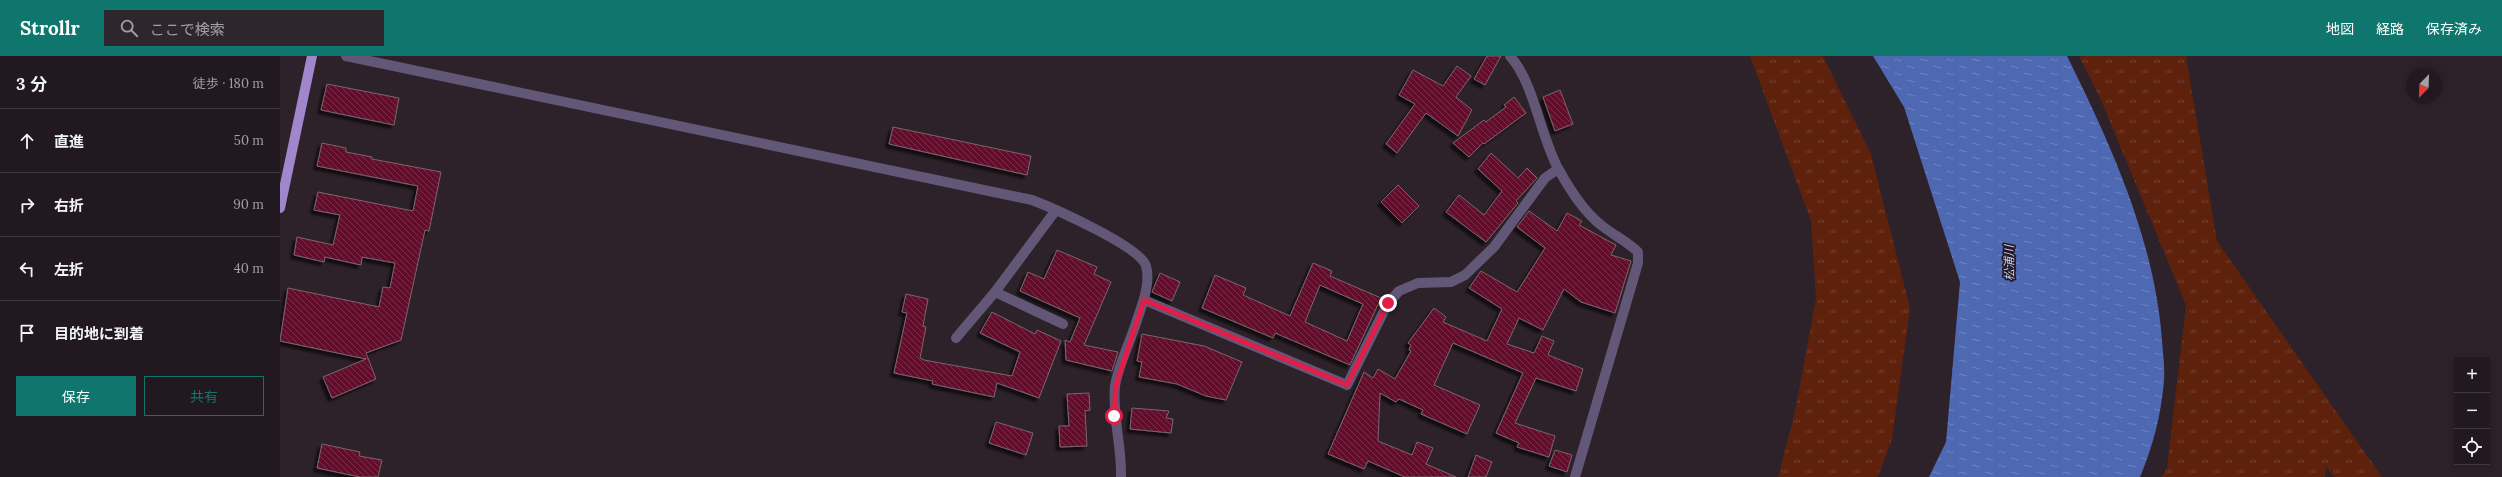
<!DOCTYPE html>
<html lang="ja">
<head>
<meta charset="utf-8">
<style>
  :root { --surface:#221920; --page:#2e262d; --text:#f1f3f6; --muted:#a2a0a5; --line:#3f383e; --accent:#0f766e }
  body { margin:0; font-family:Lora,"Noto Sans JP",serif; background:var(--page); color:var(--text) }
  .controls { position:absolute; right:12px; bottom:12px; display:grid; overflow:hidden; border-radius:0px; box-shadow:0 2px 10px #0003 }
  .controls button { width:36px; height:36px; display:grid; place-items:center; padding:0; border:0; border-bottom:1px solid var(--line); background:var(--surface); color:var(--text); font:20px sans-serif }
  .compass { position:absolute; left:2126px; top:12px; width:36px; height:36px; border-radius:50%; background:var(--surface); box-shadow:0 2px 10px #0003; rotate:203deg }
  .stop { position:absolute; width:12px; height:12px; margin:-9px; border:3px solid #e11d48; border-radius:50%; background:#fff }
  .stop.end { background:#e11d48; border-color:#fff; box-shadow:0 1px 4px #0008 }
  .list { margin:0; padding:0; list-style:none }
  h2 { display:flex; justify-content:space-between; align-items:center; height:52px; margin:0; padding:0 16px; font-size:17px }
  h2 small { font-size:13px; font-weight:400; color:var(--muted) }
  .list li { display:grid; grid-template-columns:26px 1fr auto; gap:12px; align-items:center; box-sizing:border-box; height:64px; padding:0 16px; border-top:1px solid var(--line) }
  .list b { display:block; font-size:15px; white-space:nowrap }
  .list em { font-size:13px; font-style:normal; color:var(--muted) }
  .actions { display:flex; gap:8px; padding:12px 16px }
  .actions a { flex:1; padding:9px 0; border:1px solid var(--accent); border-radius:0px; text-align:center; font-size:14px; color:var(--accent) }
  .actions .main { background:var(--accent); color:#fff }
  .icon { flex:none; width:22px; height:22px; fill:none; stroke:currentColor; stroke-width:2; stroke-linecap:round; stroke-linejoin:round }
  .map { position:relative; flex:none; width:2222px; height:421px; overflow:hidden }
  header { display:flex; align-items:center; gap:24px; box-sizing:border-box; height:56px; padding:0 20px; background:var(--accent); color:#fff }
  header strong { font-size:19px }
  nav { display:flex; gap:22px; margin-inline-start:auto; font-size:14px }
  .search { width:280px; height:36px; background:var(--page); display:flex; align-items:center; gap:10px; box-sizing:border-box; padding:0 14px; border-radius:0px; color:var(--muted); font-size:15px }
  main { display:flex }
  aside { flex:1; background:var(--surface) }
  .map>svg:first-child { display:block }
  .grass { fill:url(#grass-tufts) }
  .water { fill:url(#water-ripples) }
  .building { fill:url(#building-back-hatch); stroke:#79676a; fill-rule:evenodd; filter:url(#shadow) }
  .lines { fill:none; stroke-linecap:round; stroke-linejoin:round }
  .minor { stroke:#635778; stroke-width:10 }
  .primary { stroke:#a086ca; stroke-width:10 }
  .route { stroke:#e11d48; stroke-width:5 }
  .labels { text-anchor:middle; dominant-baseline:central; stroke-width:3.5; stroke-linejoin:round; paint-order:stroke }
  .water-label { font-size:12px; font-style:italic; fill:#becef7; stroke:#231821 }
</style>
</head>
<body>
<header>
<strong>Strollr</strong>
<div class="search"><svg class="icon" aria-label="search" viewBox="0 0 24 24"><circle cx="10" cy="10" r="6"/><path d="M15 15l6 6"/></svg>ここで検索</div>
<nav><a>地図</a><a>経路</a><a>保存済み</a></nav>
</header>
<main>
<aside>
<h2>3 分<small>徒歩 · 180 m</small></h2>
<ul class="list">
<li><svg class="icon" aria-label="ahead" viewBox="0 0 24 24"><path d="M12 20V5M6 11l6-6 6 6"/></svg><div><b>直進</b></div><em>50 m</em></li>
<li><svg class="icon" aria-label="right" viewBox="0 0 24 24"><path d="M7 20v-9h11M14 6l5 5-5 5"/></svg><div><b>右折</b></div><em>90 m</em></li>
<li><svg class="icon" aria-label="left" viewBox="0 0 24 24"><path d="M17 20v-9H6M10 6l-5 5 5 5"/></svg><div><b>左折</b></div><em>40 m</em></li>
<li><svg class="icon" aria-label="arrive" viewBox="0 0 24 24"><path d="M6 21V4h12l-3 4 3 4H6"/></svg><div><b>目的地に到着</b></div></li>
</ul>
<div class="actions"><a class="main">保存</a><a>共有</a></div>
</aside>
<div class="map">
<svg width="2222" height="421" viewBox="0 0 2222 421">
  <defs>
    <pattern id="grass-tufts" width="24" height="20" patternUnits="userSpaceOnUse"><rect width="24" height="20" fill="#5d210c"/><path d="M3 7l-1-3M5 7V3M7 7l1-3M15 17l-1-3M17 17v-4M19 17l1-3" fill="none" stroke="#74402f"/></pattern>
    <pattern id="water-ripples" width="26" height="14" patternUnits="userSpaceOnUse"><rect width="26" height="14" fill="#4f68b2"/><path d="M2 4q2-2 4 0t4 0M15 11q2-2 4 0t4 0" fill="none" stroke="#7084bf"/></pattern>
    <pattern id="building-back-hatch" width="6" height="6" patternUnits="userSpaceOnUse"><rect width="6" height="6" fill="#640c2c"/><path d="M-1 5l2 2M0 0l6 6M5-1l2 2" fill="none" stroke="#7a2e4a"/></pattern>
    <filter id="shadow"><feDropShadow dx="-3.5" dy="3.5" stdDeviation="1" flood-color="#0009"/></filter>
  </defs>
  <rect width="100%" height="100%" fill="#2d212a"/>
  <!-- grass -->
  <g class="grass">
    <path d="M1470,0H1543L1591,98L1630,252L1612,383L1598,421H1498L1515,356L1536,242L1531,165Z"/>
    <path d="M1799,0H1906L1937,185L2102,421H2054L2046,410L2045,421H1881L1887,412L1906,249L1821,44Z"/>
  </g>
  <!-- water -->
  <path class="water" d="M1593,0H1787C1831,89 1875,185 1882,285C1883,298 1885,312 1884,325C1881,359 1873,390 1860,421H1649L1666,386L1680,226L1624,51Z"/>
  <!-- building -->
  <g class="building">
    <path d="M1207,0H1221L1205,29L1194,23Z"/>
    <path d="M1177,10L1191,20L1176,41L1192,54L1178,80L1146,57L1117,97L1106,88L1135,48L1119,39L1133,14L1163,30Z"/>
    <path d="M47,28L119,42L114,69L41,54Z"/>
    <path d="M1280,34L1293,68L1275,75L1263,41Z"/>
    <path d="M1234,41L1246,57L1204,88L1203,87L1189,101L1173,87L1204,64L1206,66L1226,51L1224,49Z"/>
    <path d="M613,71L751,100L747,119L609,88Z"/>
    <path d="M42,87L66,92V96L92,101V103L161,116L149,175L145,174L121,284L86,297L96,323L52,342L43,321L86,303L0,285L8,232L99,251L103,231L110,232L115,207L82,201L81,209L45,201L44,206L14,199L17,181L53,189L60,159L34,154L38,136L133,155L138,130L37,110Z"/>
    <path d="M1211,97L1238,122L1247,112L1257,122L1236,145L1238,147L1206,186L1166,156L1179,139L1204,159L1222,135L1198,113Z"/>
    <path d="M1118,129L1139,150L1122,167L1101,146Z"/>
    <path d="M1249,155L1277,175L1287,157L1302,165L1299,169L1336,189L1331,199L1351,205L1335,257L1301,246L1284,233L1263,274L1239,262L1227,288L1254,297L1262,280L1274,285L1268,299L1303,313L1296,335L1256,322L1235,367L1275,380L1269,401L1237,391L1239,387L1216,377L1243,317L1173,287L1154,329L1200,349L1187,378L1141,358L1143,354L1119,343L1116,346L1100,337L1098,385L1132,399L1137,386L1153,392L1146,408L1176,421H1125L1088,405L1084,413L1048,398L1084,316L1093,322L1098,313L1115,323L1131,295L1129,294L1131,289L1128,287L1154,252L1166,261L1163,266L1207,285L1222,253L1189,232L1201,215L1237,236L1265,192L1237,171Z"/>
    <path d="M777,194L817,211L814,218L831,226L804,289L838,296L832,315L786,304L785,284L790,286L800,262L740,235L748,216L764,223Z"/>
    <path d="M1033,207L1052,215L1050,220L1101,242L1070,309L995,277L993,282L922,252L935,219L966,232L963,239L1010,260ZM1040,229L1083,248L1067,285L1025,266Z"/>
    <path d="M880,217L900,226L892,245L872,236Z"/>
    <path d="M626,238L648,243L643,270L646,271L640,302L644,304L732,320L740,296L700,277L712,256L755,278L757,274L781,285L759,342L717,327L714,341L652,328L653,325L614,317L627,257L622,256Z"/>
    <path d="M862,278L924,290L962,306L946,344L926,340L897,328L859,321L862,306L857,305Z"/>
    <path d="M809,337L810,354L805,355L807,390L780,391L779,370H789L787,338Z"/>
    <path d="M852,352L889,355L886,362L893,363L891,377L850,373Z"/>
    <path d="M716,366L753,377L746,399L709,387Z"/>
    <path d="M42,388L80,396L79,400L102,404L98,421H80L37,412Z"/>
    <path d="M1275,394L1292,399L1287,416L1269,410Z"/>
    <path d="M1196,399L1212,406L1206,421H1188Z"/>
  </g>
  <g class="lines">
    <!-- minor -->
    <g class="minor">
      <path d="M66,0L752,144C773,152 861,191 866,210C871,227 862,249 857,264C851,284 838,310 835,330C832,361 842,390 841,421"/>
      <path d="M1230,0C1254,26 1261,83 1279,114C1290,134 1303,155 1321,169C1333,179 1347,185 1358,196V207L1295,421"/>
      <path d="M715,236L783,268"/>
      <path d="M864,244L1067,329L1108,247L1119,235L1138,227L1171,226L1185,219L1214,191L1265,122L1278,113"/>
      <path d="M676,282L715,236L776,154"/>
    </g>
    <!-- primary -->
    <path class="primary" d="M0,152L32,0"/>
  </g>
  <g class="lines">
    <!-- route -->
    <path class="route" d="M834,360L836,329L864,244L1067,329L1108,247"/>
  </g>
  <g class="labels">
    <!-- water labels -->
    <g class="water-label">
      <text transform="translate(1729 207) rotate(-91)">松浦川</text>
    </g>
  </g>
</svg>
<div class="controls">
<button>+</button>
<button>−</button>
<button><svg class="icon" aria-label="locate" viewBox="0 0 24 24"><circle cx="12" cy="12" r="6"/><path d="M12 2v4M12 18v4M2 12h4M18 12h4"/></svg></button>
</div>
<svg class="compass" viewBox="-18 -18 36 36"><path d="M0-13l5 13h-10z" fill="#e53935"/><path d="M0 13l5-13h-10z" fill="#a2a0a5"/></svg>
<div class="stop" style="left:834px;top:360px"></div>
<div class="stop end" style="left:1108px;top:247px"></div>
</div>
</main>
</body>
</html>
